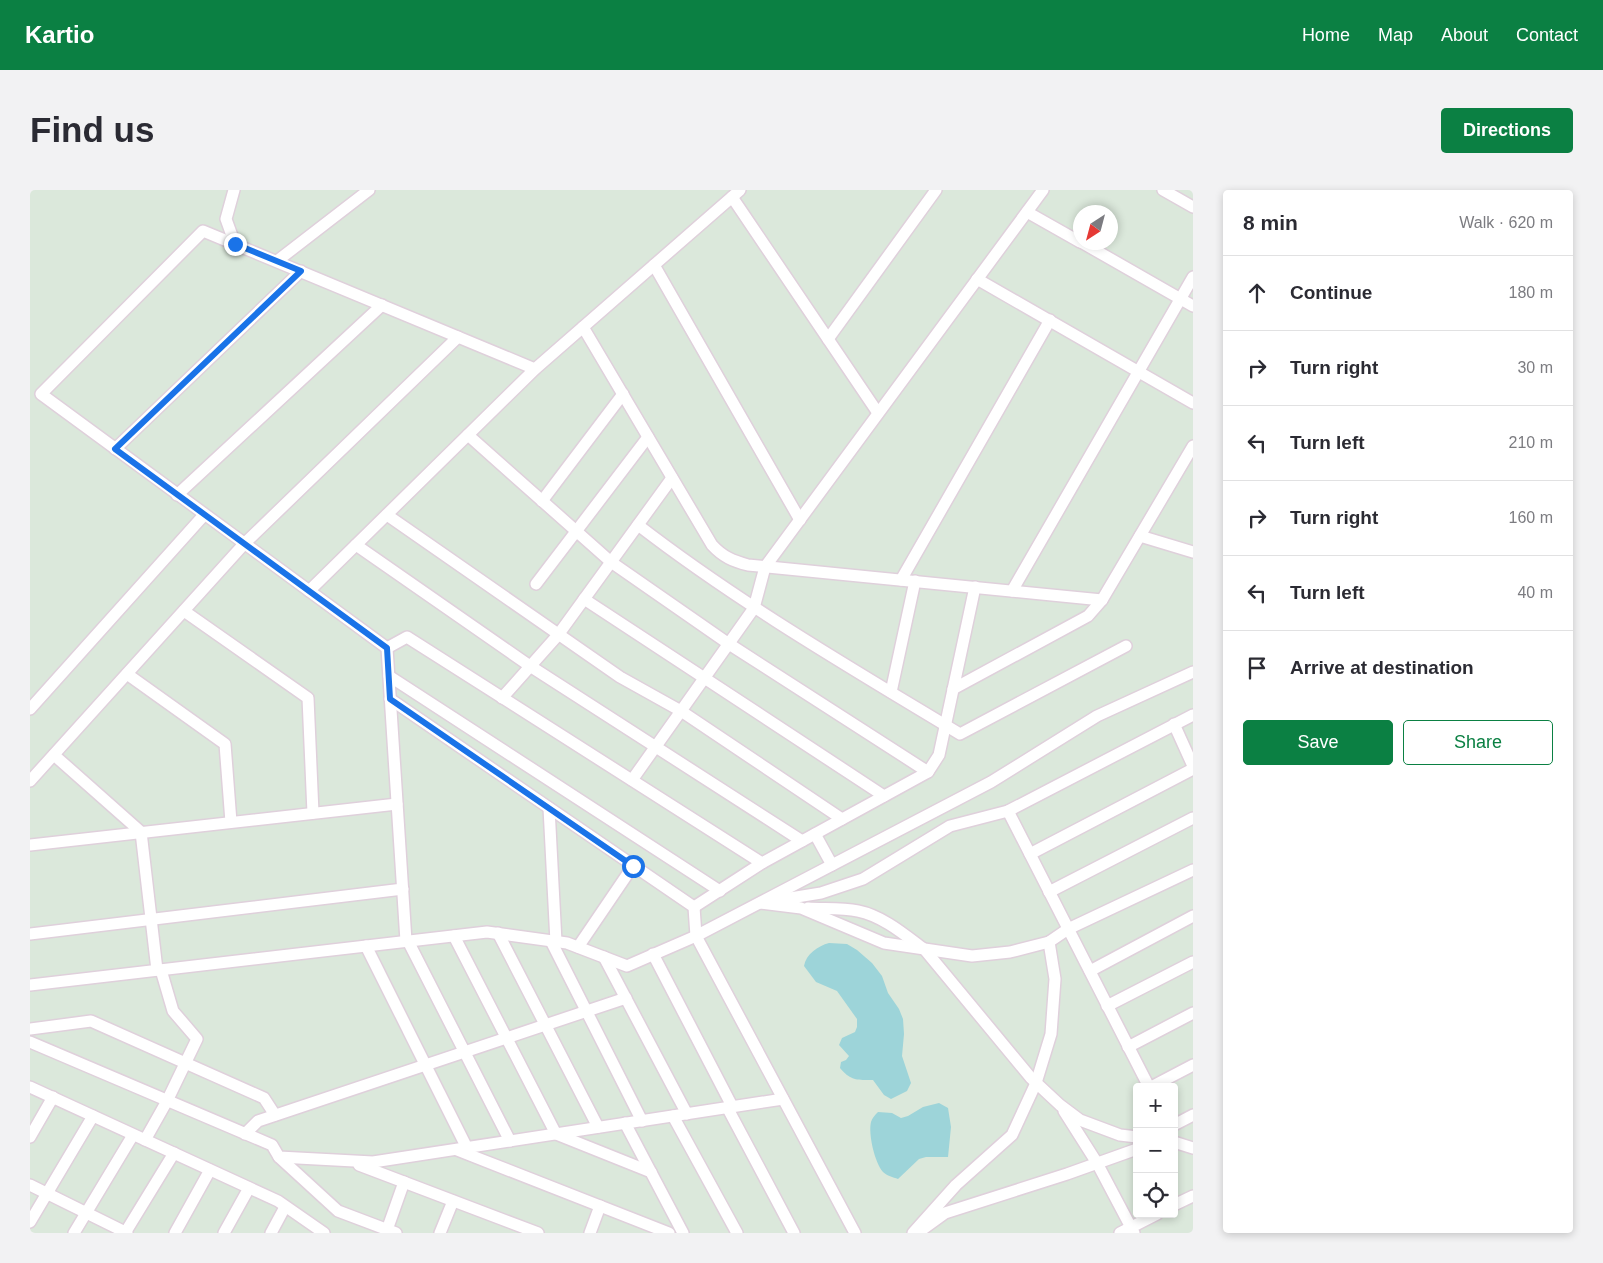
<!DOCTYPE html>
<html lang="en">
<head>
<meta charset="utf-8">
<style>
  :root { --surface:#fff; --page:#f2f2f3; --text:#2b2b33; --muted:#7c7c81; --line:#e1e1e2; --accent:#0b8043 }
  body { margin:0; font-family:Arial,sans-serif; background:var(--page); color:var(--text) }
  .controls { position:absolute; right:15px; bottom:15px; display:grid; overflow:hidden; border-radius:5px; box-shadow:0 2px 8px #0003 }
  .controls button { width:45px; height:45px; display:grid; place-items:center; padding:0; border:0; border-bottom:1px solid var(--line); background:var(--surface); color:var(--text); font:25px sans-serif }
  .compass { position:absolute; left:1043px; top:15px; width:45px; height:45px; border-radius:50%; background:var(--surface); box-shadow:0 2px 8px #0003; rotate:216deg }
  .stop { position:absolute; width:15px; height:15px; margin:-11px; border:4px solid #1a73e8; border-radius:50%; background:#fff }
  .stop.end { background:#1a73e8; border-color:#fff; box-shadow:0 1px 5px #0008 }
  .list { margin:0; padding:0; list-style:none }
  h2 { display:flex; justify-content:space-between; align-items:center; height:65px; margin:0; padding:0 20px; font-size:21px }
  h2 small { font-size:16px; font-weight:400; color:var(--muted) }
  .list li { display:grid; grid-template-columns:32px 1fr auto; gap:15px; align-items:center; box-sizing:border-box; height:75px; padding:0 20px; border-top:1px solid var(--line) }
  .list b { display:block; font-size:19px; white-space:nowrap }
  .list em { font-size:16px; font-style:normal; color:var(--muted) }
  .actions { display:flex; gap:10px; padding:15px 20px }
  .actions a { flex:1; padding:11px 0; border:1px solid var(--accent); border-radius:5px; text-align:center; font-size:18px; color:var(--accent) }
  .actions .main { background:var(--accent); color:#fff }
  .icon { flex:none; width:28px; height:28px; fill:none; stroke:currentColor; stroke-width:2; stroke-linecap:round; stroke-linejoin:round }
  .map { position:relative; flex:none; width:1163px; height:1043px; overflow:hidden; border-radius:5px }
  header { display:flex; align-items:center; gap:30px; box-sizing:border-box; height:70px; padding:0 25px; background:var(--accent); color:#fff }
  header strong { font-size:24px }
  nav { display:flex; gap:28px; margin-inline-start:auto; font-size:18px }
  .intro { display:flex; align-items:center; justify-content:space-between; box-sizing:border-box; height:120px; padding:0 30px }
  h1 { margin:0; font-size:35px }
  .button { padding:12px 22px; border-radius:5px; background:var(--accent); color:#fff; font-size:18px; font-weight:700 }
  main { display:flex; gap:30px; padding:0 30px }
  aside { flex:1; background:var(--surface); border-radius:5px; box-shadow:0 2px 8px #0003 }
  .map>svg:first-child { display:block }
  .green { fill:#9dd4d9 }
  .lines { fill:none; stroke-linecap:round; stroke-linejoin:round }
  .minor-casing { stroke:#dfd0db; stroke-width:14 }
  .minor { stroke:#fff; stroke-width:11 }
  .route { stroke:#1a73e8; stroke-width:6 }
</style>
</head>
<body>
<header>
<strong>Kartio</strong>
<nav><a>Home</a><a>Map</a><a>About</a><a>Contact</a></nav>
</header>
<div class="intro"><h1>Find us</h1><a class="button">Directions</a></div>
<main>
<div class="map">
<svg width="1163" height="1043" viewBox="0 0 1163 1043">
  <rect width="100%" height="100%" fill="#dbe8db"/>
  <!-- green -->
  <g class="green">
    <path d="M799,753L817,754L827,760L842,773L852,786L858,803L869,819L873,829L874,844L872,866L881,893L877,901L861,909L854,905L843,890C827,890 821,891 810,878L811,872L816,870L819,866L809,855L812,848L825,842L827,837V829L807,801L786,792L774,776C776,764 788,756 799,753Z"/>
    <path d="M909,913L918,918L921,937L918,967H896L889,969L868,989C863,987 857,986 853,982C845,973 838,944 841,932C842,928 845,925 848,922L862,923L871,928L878,926L893,917Z"/>
  </g>
  <g class="lines">
    <defs>
      <g id="minor">
        <path d="M204,0L196,29L205,54"/>
        <path d="M1133,0L1163,17"/>
        <path d="M702,7L848,223"/>
        <path d="M997,22L1050,52"/>
        <path d="M1051,52L1163,116"/>
        <path d="M247,71L339,0"/>
        <path d="M624,75L770,330"/>
        <path d="M947,89L1163,213"/>
        <path d="M553,137L682,355C693,367 703,371 718,375L1072,410"/>
        <path d="M798,149L906,0"/>
        <path d="M438,245L581,372L699,454L898,582"/>
        <path d="M85,259L271,81"/>
        <path d="M147,305L352,115"/>
        <path d="M512,311L593,204"/>
        <path d="M357,325L590,487L651,521L812,629"/>
        <path d="M608,335C709,413 821,478 930,544L1096,456"/>
        <path d="M1110,346L1163,362"/>
        <path d="M326,355L500,476L772,651"/>
        <path d="M871,390L1020,130"/>
        <path d="M506,394L618,247"/>
        <path d="M279,401L505,179L710,0"/>
        <path d="M982,401L1163,87"/>
        <path d="M554,409L854,606"/>
        <path d="M154,421L278,508L283,623"/>
        <path d="M357,458L377,447L732,673"/>
        <path d="M97,484L195,554L201,632"/>
        <path d="M359,486L690,701"/>
        <path d="M923,499L1058,426L1072,410L1163,256"/>
        <path d="M861,502L885,391"/>
        <path d="M472,508L528,445L642,288"/>
        <path d="M360,509L664,717L666,746L825,1043"/>
        <path d="M0,519L174,325"/>
        <path d="M1163,525L978,621L920,636L833,689L791,703L730,713L771,718L854,753L942,766L980,762L1019,752L1038,739L1163,680"/>
        <path d="M1144,534L1163,576"/>
        <path d="M24,565L111,642L127,780"/>
        <path d="M602,590L724,418L735,377L1013,0"/>
        <path d="M0,591L214,354L428,147"/>
        <path d="M519,618L526,752"/>
        <path d="M978,621L1119,897"/>
        <path d="M785,644L802,675"/>
        <path d="M0,655L367,614"/>
        <path d="M1000,664L1163,579"/>
        <path d="M1019,702L1163,628"/>
        <path d="M664,717L732,673L898,582L909,565L945,397"/>
        <path d="M778,718C794,719 812,718 828,721C853,726 875,745 895,760L1001,888L1030,915L1050,930L1090,945L1107,947"/>
        <path d="M468,743L568,937"/>
        <path d="M0,744L373,699"/>
        <path d="M424,746L526,944L621,982"/>
        <path d="M376,751L357,458L11,204L173,41L505,179"/>
        <path d="M378,751L480,951"/>
        <path d="M521,751L612,931"/>
        <path d="M336,756L437,958"/>
        <path d="M548,757L603,676"/>
        <path d="M623,764L702,916"/>
        <path d="M574,767L657,924"/>
        <path d="M1060,781L1163,726"/>
        <path d="M0,795L457,742L537,753L597,776L666,746L961,592L1067,526L1163,482"/>
        <path d="M1077,816L1163,772"/>
        <path d="M0,839L61,831L234,908L245,925"/>
        <path d="M0,852L242,955L249,967L343,972L753,909"/>
        <path d="M1098,857L1163,823"/>
        <path d="M0,897L248,1011L294,1043"/>
        <path d="M1121,897L1163,875"/>
        <path d="M697,917L764,1043"/>
        <path d="M1034,921L1067,973L1104,1043"/>
        <path d="M643,926L707,1043"/>
        <path d="M595,933L653,1043"/>
        <path d="M1144,935L1163,925"/>
        <path d="M215,944L228,931L596,808"/>
        <path d="M0,947L23,907"/>
        <path d="M115,950L137,911L167,849L143,821L131,780"/>
        <path d="M1144,952L1163,958"/>
        <path d="M427,960L639,1043"/>
        <path d="M249,967L308,1021L366,1043"/>
        <path d="M329,975L508,1043"/>
        <path d="M0,995L97,1043"/>
        <path d="M1144,1015L1163,1006"/>
        <path d="M0,1032L63,926"/>
        <path d="M893,1039L915,1023L1037,984L1107,959"/>
        <path d="M357,1040L374,992"/>
        <path d="M44,1043L103,945"/>
        <path d="M95,1043L144,963"/>
        <path d="M145,1043L180,980"/>
        <path d="M194,1043L219,998"/>
        <path d="M241,1043L255,1017"/>
        <path d="M410,1043L423,1011"/>
        <path d="M560,1043L570,1016"/>
        <path d="M883,1043L926,995L982,945L1006,893L1021,844L1025,789L1019,752"/>
        <path d="M1090,1043L1127,1024"/>
      </g>
    </defs>
    <!-- minor casing -->
    <use href="#minor" class="minor-casing"/>
    <!-- minor -->
    <use href="#minor" class="minor"/>
  </g>
  <g class="lines">
    <!-- route -->
    <path class="route" d="M205,54L271,81L85,259L357,458L360,509L603,676"/>
  </g>
</svg>
<div class="controls">
<button>+</button>
<button>−</button>
<button><svg class="icon" aria-label="locate" viewBox="0 0 24 24"><circle cx="12" cy="12" r="6"/><path d="M12 2v4M12 18v4M2 12h4M18 12h4"/></svg></button>
</div>
<svg class="compass" viewBox="-18 -18 36 36"><path d="M0-13l5 13h-10z" fill="#e53935"/><path d="M0 13l5-13h-10z" fill="#7c7c81"/></svg>
<div class="stop" style="left:603px;top:676px"></div>
<div class="stop end" style="left:205px;top:54px"></div>
</div>
<aside>
<h2>8 min<small>Walk · 620 m</small></h2>
<ul class="list">
<li><svg class="icon" aria-label="ahead" viewBox="0 0 24 24"><path d="M12 20V5M6 11l6-6 6 6"/></svg><div><b>Continue</b></div><em>180 m</em></li>
<li><svg class="icon" aria-label="right" viewBox="0 0 24 24"><path d="M7 20v-9h11M14 6l5 5-5 5"/></svg><div><b>Turn right</b></div><em>30 m</em></li>
<li><svg class="icon" aria-label="left" viewBox="0 0 24 24"><path d="M17 20v-9H6M10 6l-5 5 5 5"/></svg><div><b>Turn left</b></div><em>210 m</em></li>
<li><svg class="icon" aria-label="right" viewBox="0 0 24 24"><path d="M7 20v-9h11M14 6l5 5-5 5"/></svg><div><b>Turn right</b></div><em>160 m</em></li>
<li><svg class="icon" aria-label="left" viewBox="0 0 24 24"><path d="M17 20v-9H6M10 6l-5 5 5 5"/></svg><div><b>Turn left</b></div><em>40 m</em></li>
<li><svg class="icon" aria-label="arrive" viewBox="0 0 24 24"><path d="M6 21V4h12l-3 4 3 4H6"/></svg><div><b>Arrive at destination</b></div></li>
</ul>
<div class="actions"><a class="main">Save</a><a>Share</a></div>
</aside>
</main>
</body>
</html>
